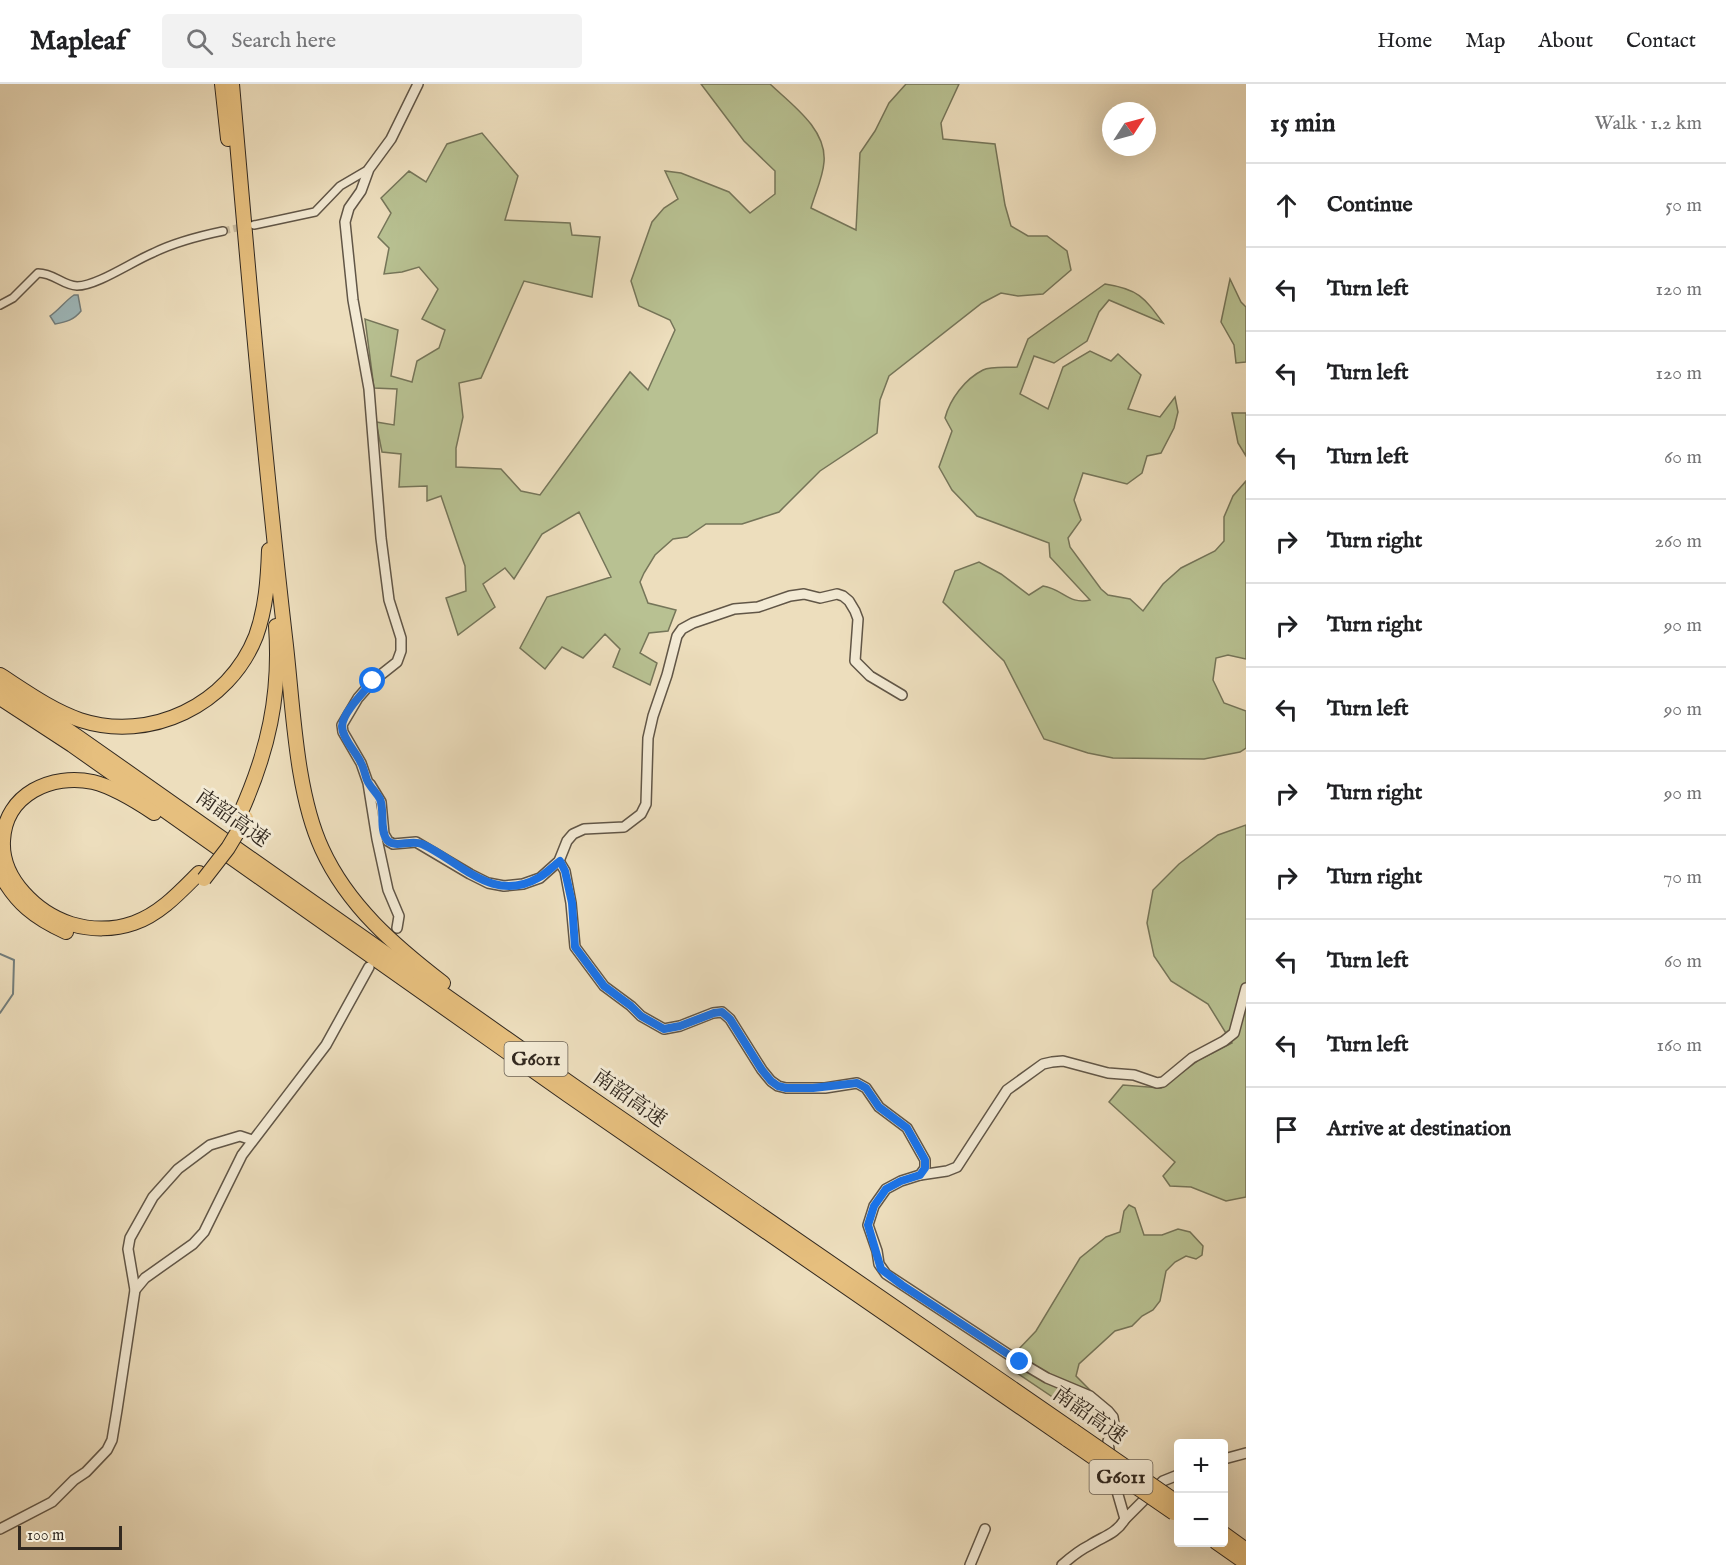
<!DOCTYPE html>
<html lang="en">
<head>
<meta charset="utf-8">
<style>
  :root { --surface:#fff; --page:#f2f2f2; --text:#202124; --muted:#757577; --line:#e0e0e0 }
  body { margin:0; font-family:"IM FELL English","Noto Serif SC",serif; background:var(--page); color:var(--text) }
  .controls { position:absolute; right:18px; bottom:18px; display:grid; overflow:hidden; border-radius:6px; box-shadow:0 6px 24px #0002 }
  .controls button { width:54px; height:54px; display:grid; place-items:center; padding:0; border:0; border-bottom:2px solid var(--line); background:var(--surface); color:var(--text); font:30px sans-serif }
  .compass { position:absolute; left:1102px; top:18px; width:54px; height:54px; border-radius:50%; background:var(--surface); box-shadow:0 6px 24px #0002; rotate:54deg }
  .scale { position:absolute; left:18px; bottom:15px; width:104px; box-sizing:border-box; padding-left:6px; border:3px solid #322920; border-top:0; font-size:16px; line-height:21px; white-space:nowrap; color:#322920; -webkit-text-stroke:4px #f3ead4; paint-order:stroke }
  .stop { position:absolute; width:18px; height:18px; margin:-14px; border:4px solid #1a73e8; border-radius:50%; background:#fff }
  .stop.end { background:#1a73e8; border-color:#fff; box-shadow:0 2px 6px #0008 }
  .list { margin:0; padding:0; list-style:none }
  h2 { display:flex; justify-content:space-between; align-items:center; height:78px; margin:0; padding:0 24px; font-size:26px }
  h2 small { font-size:20px; font-weight:400; color:var(--muted) }
  .list li { display:grid; grid-template-columns:39px 1fr auto; gap:18px; align-items:center; box-sizing:border-box; height:84px; padding:0 24px; border-top:2px solid var(--line) }
  .list b { display:block; font-size:22px; white-space:nowrap }
  .list em { font-size:20px; font-style:normal; color:var(--muted) }
  .icon { flex:none; width:33px; height:33px; fill:none; stroke:currentColor; stroke-width:2; stroke-linecap:round; stroke-linejoin:round }
  .map { position:relative; flex:none; width:1246px; height:1481px; overflow:hidden }
  header { display:flex; align-items:center; gap:36px; box-sizing:border-box; height:84px; padding:0 30px; background:var(--surface); border-bottom:2px solid var(--line) }
  header strong { font-size:28px }
  nav { display:flex; gap:33px; margin-inline-start:auto; font-size:21px }
  .search { width:420px; height:54px; background:var(--page); display:flex; align-items:center; gap:15px; box-sizing:border-box; padding:0 21px; border-radius:6px; color:var(--muted); font-size:22px }
  main { display:flex }
  aside { flex:1; background:var(--surface) }
  .map>svg:first-child { display:block }
  .green { fill:#b8c192; stroke:#757559; stroke-width:1.5 }
  .water { fill:#9eb9bc; stroke:#737f7e; stroke-width:1.5 }
  .lines { fill:none; stroke-linecap:round; stroke-linejoin:round }
  .stream { stroke:#737f7e; stroke-width:2 }
  .minor-tunnel { stroke:#c8ba9e; stroke-width:7; stroke-dasharray:7 3.5; stroke-linecap:butt }
  .minor-casing { stroke:#615647; stroke-width:10 }
  .tertiary-casing { stroke:#615647; stroke-width:12 }
  .motorway-casing { stroke:#322920; stroke-width:16 }
  .minor { stroke:#f3ead4; stroke-width:7 }
  .tertiary { stroke:#f3ead4; stroke-width:9 }
  .motorway { stroke:#e6bf7e; stroke-width:14 }
  .motorway-bridge-casing { stroke:#322920; stroke-width:16; stroke-linecap:butt }
  .motorway-bridge { stroke:#e6bf7e; stroke-width:14 }
  .route { stroke:#1a73e8; stroke-width:8 }
  .labels { text-anchor:middle; dominant-baseline:central; stroke-width:6; stroke-linejoin:round; paint-order:stroke }
  .shield { fill:#f3ead4; stroke:#6c6356; stroke-width:1.5 }
  .shield-label { font-size:20px; font-weight:bold; fill:#322920 }
  .street-label { font-size:21px; fill:#322920; stroke:#f3ead4 }
</style>
</head>
<body>
<header>
<strong>Mapleaf</strong>
<div class="search"><svg class="icon" aria-label="search" viewBox="0 0 24 24"><circle cx="10" cy="10" r="6"/><path d="M15 15l6 6"/></svg>Search here</div>
<nav><a>Home</a><a>Map</a><a>About</a><a>Contact</a></nav>
</header>
<main>
<div class="map">
<svg width="1246" height="1481" viewBox="0 0 1246 1481">
  <rect width="100%" height="100%" fill="#eddebd"/>
  <filter id="stains"><feTurbulence type="fractalNoise" baseFrequency=".00333" numOctaves="4"/><feColorMatrix values="0 0 0 0 .2 0 0 0 0 .09 0 0 0 0 .02 0 0 0 .5 -.17"/></filter>
  <radialGradient id="worn" r=".72"><stop offset=".6" stop-color="#630" stop-opacity="0"/><stop offset="1" stop-color="#630" stop-opacity=".3"/></radialGradient>
  <!-- green -->
  <g class="green">
    <path d="M701,0H770C791,20 827,45 824,78C823,93 815,110 811,124L856,146L860,69L875,47L889,19L906,0H959L941,39L943,55L995,60L1005,121L1011,142L1028,152H1047L1067,167L1071,186L1043,210L1018,212L1001,209L982,219L889,292L880,316L877,349L820,387L779,428L742,440H706L687,453L673,455L655,471L644,489L640,498L648,519L676,526L668,547L649,549L640,569L657,579L650,601L613,583L620,565L605,550L583,574L562,563L545,585L520,564L547,513L611,493L579,428L542,450L514,495L505,484L483,500L495,523L458,551L446,514L466,507L465,482L441,412L427,417V402L399,403L401,370L382,368L376,338L394,341L397,305L374,304L365,235L398,246L391,292L412,298L417,277L439,264L445,246L422,235L438,205L419,183L402,188L384,190L389,164L378,153L391,129L381,114L409,87L426,98L447,60L482,49L518,92L505,136L570,139L572,151L600,153L592,213L524,197L481,294L459,299L463,333L456,364V383L501,385L521,407L540,411L630,288L648,306L675,246L670,236L639,222L631,197L652,138L664,124L678,115L665,87L681,89L729,108L750,129L775,110V87L744,57Z"/>
    <path d="M1230,195L1241,218L1246,223V278L1236,279L1234,261L1221,238Z"/>
    <path d="M1105,200C1138,205 1144,213 1163,239L1109,216L1099,228L1087,257L1054,279L1034,272L1020,310L1048,325L1063,283L1090,267L1111,277L1118,270L1141,291L1128,325L1160,333L1175,313L1178,328L1174,344L1161,369L1147,372L1142,389L1127,400L1083,389L1074,416L1081,436L1068,454L1070,463L1101,505L1108,511L1130,515L1143,527L1163,500L1181,484L1215,467L1224,457V433L1233,412L1246,397V575L1228,571L1216,574L1213,596L1224,619L1246,627V664L1240,668L1204,675L1113,674L1088,669L1044,655L1004,577L943,518L955,487L979,478L1001,490L1029,511L1043,502C1063,505 1069,521 1090,516L1050,473L1049,459L977,432L952,406L939,383L952,347L945,334C950,315 965,295 983,286C991,282 1007,284 1017,283L1028,255Z"/>
    <path d="M1232,329H1246V372L1238,359Z"/>
    <path d="M1246,741V1113L1226,1117L1191,1103L1170,1102L1163,1092L1175,1078L1109,1018L1123,1001L1161,1004L1199,976L1232,959L1208,920L1171,897L1154,872L1147,839L1153,806L1179,780L1218,751Z"/>
    <path d="M1129,1121L1135,1124L1144,1151H1162L1178,1145L1190,1148L1203,1162L1202,1171L1196,1175L1186,1172L1175,1178L1166,1187L1160,1217L1153,1226L1142,1232L1132,1242L1115,1247L1079,1280L1076,1292L1103,1319L1091,1339L1008,1283L1017,1267L1036,1247L1080,1174L1106,1153L1120,1148L1124,1127Z"/>
  </g>
  <!-- water -->
  <path class="water" d="M74,211H78L81,227C74,236 66,238 55,240L50,232C59,226 65,217 74,211Z"/>
  <g class="lines">
    <!-- stream -->
    <path class="stream" d="M0,870L14,876L13,910L0,929"/>
    <!-- minor-tunnel -->
    <path class="minor-tunnel" d="M223,147L246,142"/>
    <defs>
      <g id="minor">
        <path d="M254,141L315,128L340,102L369,85"/>
        <path d="M0,221L13,214L38,189C54,189 62,201 77,202C97,202 133,177 153,169C175,158 199,152 223,147"/>
      </g>
      <g id="tertiary">
        <path d="M370,700L381,718L384,750L388,757L393,760L416,758L470,790L488,799L504,802L523,800L540,794L559,777L567,757L573,750L584,745L624,743L641,730L646,720L648,654L653,632L667,591L677,552L682,545L693,539L734,525L758,523L790,512L804,510L820,514L837,510L843,512L849,517L855,527L858,535L855,577L870,592L902,611"/>
        <path d="M559,777L565,787L571,819L575,863L604,902L631,922L641,932L664,945L680,942L713,929L722,928L730,935L762,986L771,997L778,1002L786,1004H825L857,999L866,1004L879,1023L907,1044L925,1076V1084L920,1091L901,1097L886,1105L874,1122L868,1141L877,1167L879,1180L886,1190L1020,1278L1047,1294L1090,1312L1108,1327L1113,1333L1114,1340L1108,1357L1112,1390L1125,1435C1116,1450 1104,1452 1090,1461C1080,1466 1071,1473 1062,1481"/>
        <path d="M397,844L399,832L388,806L377,755L368,699L361,679L343,648L342,641L358,614L373,597L397,578L401,567V554L389,516L381,454L369,305L353,216L345,138L349,124L361,107L369,85L391,55L418,0"/>
        <path d="M920,1091L947,1087L957,1083L1007,1006L1043,980L1052,978L1063,977L1108,989L1134,991L1157,999L1163,998L1192,974L1224,957L1234,949L1246,904"/>
        <path d="M135,1206L128,1165L130,1154L153,1113L178,1085L210,1061L240,1052L252,1056"/>
        <path d="M1224,1375L1246,1369"/>
        <path d="M1125,1435L1163,1397L1178,1391"/>
        <path d="M0,1445L52,1418L74,1396L86,1388L107,1366L112,1356L117,1326L135,1206L145,1194L193,1160L204,1148L242,1071L326,961L369,883"/>
        <path d="M970,1481L985,1445"/>
      </g>
      <g id="motorway">
        <path d="M222,0L228,55"/>
        <path d="M232,0C248,185 264,370 285,553C293,618 295,707 322,765C348,822 395,862 443,899"/>
        <path d="M0,591C25,607 51,626 80,636C150,659 229,621 256,552C266,524 268,495 269,466"/>
        <path d="M0,600L78,653L574,1002L1074,1347"/>
        <path d="M0,614L72,661L568,1011L1068,1356"/>
        <path d="M154,729C136,717 114,703 93,698C52,689 5,710 3,757C1,795 37,829 71,840C91,846 114,846 134,839C160,830 180,808 199,789"/>
        <path d="M240,730C268,668 281,611 276,542"/>
        <path d="M0,789C16,819 35,834 66,848"/>
        <path d="M1224,1450L1246,1466"/>
        <path d="M1216,1458L1246,1479"/>
      </g>
    </defs>
    <!-- minor casing -->
    <use href="#minor" class="minor-casing"/>
    <!-- tertiary casing -->
    <use href="#tertiary" class="tertiary-casing"/>
    <!-- motorway casing -->
    <use href="#motorway" class="motorway-casing"/>
    <!-- minor -->
    <use href="#minor" class="minor"/>
    <!-- tertiary -->
    <use href="#tertiary" class="tertiary"/>
    <!-- motorway -->
    <use href="#motorway" class="motorway"/>
    <defs>
      <g id="motorway-bridge">
        <path d="M204,795L228,764L246,734"/>
        <path d="M1074,1347L1178,1419"/>
        <path d="M1068,1356L1174,1429"/>
      </g>
    </defs>
    <!-- motorway-bridge casing -->
    <use href="#motorway-bridge" class="motorway-bridge-casing"/>
    <!-- motorway-bridge -->
    <use href="#motorway-bridge" class="motorway-bridge"/>
  </g>
  <g class="lines">
    <!-- route -->
    <path class="route" d="M373,597C364,608 343,628 342,642C342,654 356,668 361,679C364,684 365,691 367,696C370,703 376,708 380,715C385,727 379,745 387,756C395,765 411,755 422,760C460,777 492,820 538,794C546,790 553,782 560,777L565,787L572,819L575,863L604,902L631,922L641,932L664,945L680,942L714,929L722,928L730,935L762,986L771,997L778,1002L786,1004H813L857,999L866,1004L879,1023L907,1044L925,1076V1084L920,1091L901,1097L886,1105L874,1122L868,1141L881,1185L902,1201L1020,1278"/>
  </g>
  <g class="labels">
    <!-- shield labels -->
    <g class="shield">
      <rect x="504.5" y="958" width="63" height="34" rx="4.5"/>
      <rect x="1089.5" y="1376" width="63" height="34" rx="4.5"/>
    </g>
    <g class="shield-label">
      <text x="536" y="975">G6011</text>
      <text x="1121" y="1393">G6011</text>
    </g>
    <!-- street labels -->
    <g class="street-label">
      <text transform="translate(232 735) rotate(35)">南韶高速</text>
      <text transform="translate(629 1015) rotate(35)">南韶高速</text>
      <text transform="translate(1089 1332) rotate(35)">南韶高速</text>
    </g>
  </g>
  <rect width="100%" height="100%" filter="url(#stains)"/>
  <rect width="100%" height="100%" fill="url(#worn)"/>
</svg>
<div class="controls">
<button>+</button>
<button>−</button>
</div>
<svg class="compass" viewBox="-18 -18 36 36"><path d="M0-13l5 13h-10z" fill="#e53935"/><path d="M0 13l5-13h-10z" fill="#757577"/></svg>
<div class="scale">100 m</div>
<div class="stop" style="left:373px;top:597px"></div>
<div class="stop end" style="left:1020px;top:1278px"></div>
</div>
<aside>
<h2>15 min<small>Walk · 1.2 km</small></h2>
<ul class="list">
<li><svg class="icon" aria-label="ahead" viewBox="0 0 24 24"><path d="M12 20V5M6 11l6-6 6 6"/></svg><div><b>Continue</b></div><em>50 m</em></li>
<li><svg class="icon" aria-label="left" viewBox="0 0 24 24"><path d="M17 20v-9H6M10 6l-5 5 5 5"/></svg><div><b>Turn left</b></div><em>120 m</em></li>
<li><svg class="icon" aria-label="left" viewBox="0 0 24 24"><path d="M17 20v-9H6M10 6l-5 5 5 5"/></svg><div><b>Turn left</b></div><em>120 m</em></li>
<li><svg class="icon" aria-label="left" viewBox="0 0 24 24"><path d="M17 20v-9H6M10 6l-5 5 5 5"/></svg><div><b>Turn left</b></div><em>60 m</em></li>
<li><svg class="icon" aria-label="right" viewBox="0 0 24 24"><path d="M7 20v-9h11M14 6l5 5-5 5"/></svg><div><b>Turn right</b></div><em>260 m</em></li>
<li><svg class="icon" aria-label="right" viewBox="0 0 24 24"><path d="M7 20v-9h11M14 6l5 5-5 5"/></svg><div><b>Turn right</b></div><em>90 m</em></li>
<li><svg class="icon" aria-label="left" viewBox="0 0 24 24"><path d="M17 20v-9H6M10 6l-5 5 5 5"/></svg><div><b>Turn left</b></div><em>90 m</em></li>
<li><svg class="icon" aria-label="right" viewBox="0 0 24 24"><path d="M7 20v-9h11M14 6l5 5-5 5"/></svg><div><b>Turn right</b></div><em>90 m</em></li>
<li><svg class="icon" aria-label="right" viewBox="0 0 24 24"><path d="M7 20v-9h11M14 6l5 5-5 5"/></svg><div><b>Turn right</b></div><em>70 m</em></li>
<li><svg class="icon" aria-label="left" viewBox="0 0 24 24"><path d="M17 20v-9H6M10 6l-5 5 5 5"/></svg><div><b>Turn left</b></div><em>60 m</em></li>
<li><svg class="icon" aria-label="left" viewBox="0 0 24 24"><path d="M17 20v-9H6M10 6l-5 5 5 5"/></svg><div><b>Turn left</b></div><em>160 m</em></li>
<li><svg class="icon" aria-label="arrive" viewBox="0 0 24 24"><path d="M6 21V4h12l-3 4 3 4H6"/></svg><div><b>Arrive at destination</b></div></li>
</ul>
</aside>
</main>
</body>
</html>
